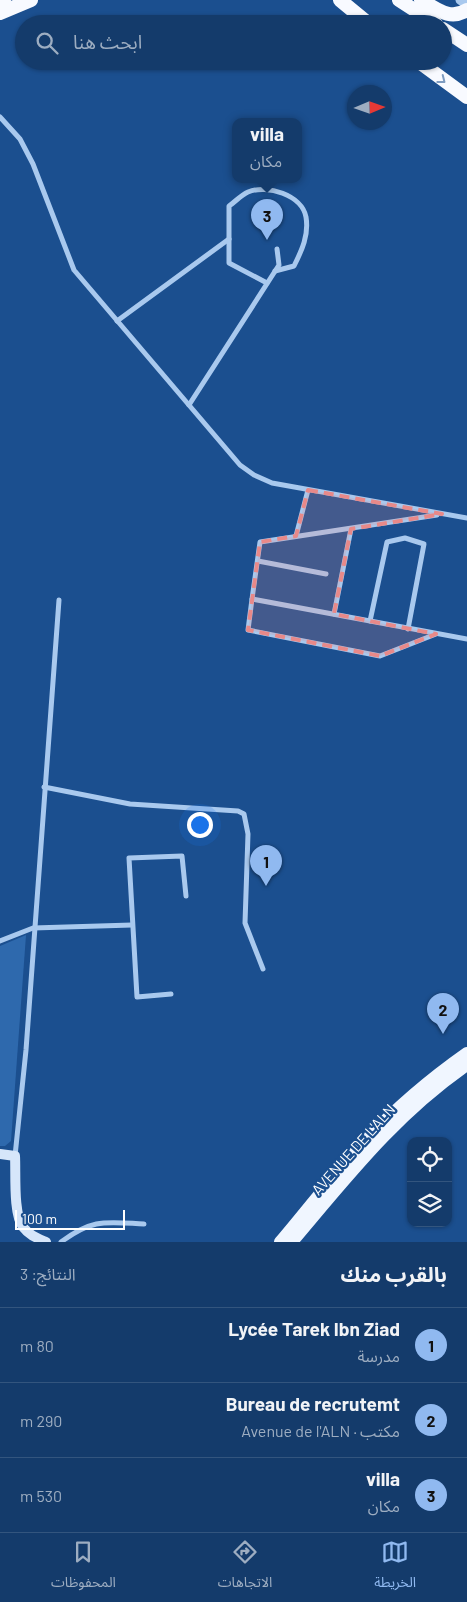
<!DOCTYPE html>
<html lang="ar">
<head>
<meta charset="utf-8">
<style>
  :root { --surface:#143b6b; --page:#1d4271; --text:#f1f3f6; --muted:#9dadc1; --line:#33557e; --accent:#90b9f0 }
  body { margin:0; font-family:Barlow,"Noto Sans Arabic",sans-serif; background:var(--page); color:var(--text); direction:rtl }
  .controls { position:absolute; right:15px; bottom:15px; display:grid; overflow:hidden; border-radius:10px; box-shadow:0 1px 4px #0004 }
  .controls button { width:45px; height:45px; display:grid; place-items:center; padding:0; border:0; border-bottom:1px solid var(--line); background:var(--surface); color:var(--text); font:25px sans-serif }
  .compass { position:absolute; left:347px; top:85px; width:45px; height:45px; border-radius:50%; background:var(--surface); box-shadow:0 1px 4px #0004; rotate:88deg }
  .scale { position:absolute; left:15px; bottom:12px; width:110px; box-sizing:border-box; padding-left:5px; border:2px solid #fff; border-top:0; font-size:14px; line-height:18px; white-space:nowrap; color:#fff; -webkit-text-stroke:4px #1b4f8f; paint-order:stroke }
  .you { position:absolute; left:199px; top:824px; width:18px; height:18px; margin:-12px; border:4px solid #fff; border-radius:50%; background:#1a73e8; box-shadow:0 0 0 8px #1a73e833 }
  .badge { display:grid; place-items:center; width:32px; height:32px; border-radius:50%; background:var(--accent); color:#111; font-size:16px; font-weight:700 }
  .pin { position:absolute; translate:-50% -41px; filter:drop-shadow(0 1px 2px #0008) }
  .pin::after { content:''; position:absolute; top:26px; width:18px; height:15px; background:inherit; clip-path:polygon(0 0,100% 0,50% 100%) }
  .popup { position:absolute; left:232px; top:118px; width:70px; height:65px; box-sizing:border-box; display:grid; place-content:center; border-radius:10px; background:var(--surface); filter:drop-shadow(0 1px 4px #0005); font-size:16px; white-space:nowrap; color:var(--muted) }
  .popup b { font-size:19px; color:var(--text) }
  .popup::after { content:''; position:absolute; left:50%; top:100%; margin-left:-10px; border:10px solid transparent; border-top-color:var(--surface) }
  .list { margin:0; padding:0; list-style:none }
  h2 { display:flex; justify-content:space-between; align-items:center; height:65px; margin:0; padding:0 20px; font-size:21px }
  h2 small { font-size:16px; font-weight:400; color:var(--muted) }
  .list li { display:grid; grid-template-columns:32px 1fr auto; gap:15px; align-items:center; box-sizing:border-box; height:75px; padding:0 20px; border-top:1px solid var(--line) }
  .list b { display:block; font-size:19px; white-space:nowrap }
  .list p { margin:0; font-size:16px; white-space:nowrap; color:var(--muted) }
  .list em { font-size:16px; font-style:normal; color:var(--muted) }
  .icon { flex:none; width:28px; height:28px; fill:none; stroke:currentColor; stroke-width:2; stroke-linecap:round; stroke-linejoin:round }
  .map { position:relative; flex:none; width:467px; height:1242px; overflow:hidden; direction:ltr }
  .search { position:absolute; background:var(--surface); box-shadow:0 1px 4px #0004; left:15px; right:15px; top:15px; height:55px; display:flex; align-items:center; gap:12px; box-sizing:border-box; padding:0 18px; border-radius:28px; color:var(--muted); font-size:19px }
  .sheet { height:290px; background:var(--surface) }
  nav { display:flex; justify-content:space-around; align-items:center; box-sizing:border-box; height:70px; border-top:1px solid var(--line); background:var(--surface); font-size:14px; color:var(--muted) }
  nav a { display:grid; justify-items:center; gap:2px }
  nav .on { color:var(--accent) }
  .map>svg:first-child { display:block }
  .green { fill:#2e69ad }
  .lines { fill:none; stroke-linecap:round; stroke-linejoin:round }
  .minor { stroke:#a9c9ee; stroke-width:5 }
  .tertiary { stroke:#a9c9ee; stroke-width:9 }
  .secondary { stroke:#d6e6fa; stroke-width:10 }
  .primary { stroke:#f0f6ff; stroke-width:12 }
  .trunk { stroke:#f8faff; stroke-width:14 }
  .oneway { stroke:#7e9cc1 }
  .marked { fill:#e88989; fill-opacity:0.2; stroke:#e88989; stroke-width:4; stroke-dasharray:10 6; stroke-linejoin:round }
  .labels { text-anchor:middle; dominant-baseline:central; stroke-width:4.5; stroke-linejoin:round; paint-order:stroke }
  .street-label { font-size:15px; fill:#fff; stroke:#1b4f8f }
</style>
</head>
<body>
<div class="map">
<svg width="467" height="1242" viewBox="0 0 467 1242">
  <rect width="100%" height="100%" fill="#1b4f8f"/>
  <!-- green -->
  <path class="green" d="M26,935L11,1141L5,1146H0V946Z"/>
  <g class="lines">
    <!-- minor -->
    <g class="minor">
      <path d="M0,117L20,139L33,164L74,270L240,465L254,475L272,483L467,518"/>
      <path d="M267,283L229,263V206C235,202 241,195 248,192C267,184 302,195 306,217C309,235 302,250 294,266L275,271"/>
      <path d="M117,321L229,239"/>
      <path d="M189,405L279,265L277,249"/>
      <path d="M437,515L260,542L252,599L467,639"/>
      <path d="M296,536L308,490"/>
      <path d="M258,561L326,574"/>
      <path d="M252,599L248,630L380,656L436,634"/>
      <path d="M334,614L351,529"/>
      <path d="M370,621L387,542L405,538L424,544L408,629"/>
      <path d="M44,787L130,804L238,811L244,814L248,834L245,923L263,969"/>
      <path d="M0,941L33,928L132,925"/>
      <path d="M171,994L137,997L129,858L182,856L186,896"/>
      <path d="M15,1156L26,1050L59,600"/>
      <path d="M61,1242C93,1218 106,1222 144,1224"/>
    </g>
    <!-- tertiary -->
    <path class="tertiary" d="M460,0L467,5"/>
    <!-- secondary -->
    <path class="secondary" d="M0,1154L15,1156C16,1173 13,1214 23,1227C29,1235 37,1238 46,1242"/>
    <!-- primary -->
    <g class="primary">
      <path d="M280,1242C309,1208 336,1172 366,1140C397,1107 430,1079 467,1053"/>
      <path d="M292,1242C348,1176 395,1115 467,1065"/>
    </g>
    <!-- trunk -->
    <g class="trunk">
      <path d="M340,0L369,24"/>
      <path d="M399,0L436,24"/>
      <path d="M421,0C437,9 450,21 467,10"/>
      <path d="M0,2L4,0"/>
      <path d="M0,13L31,0"/>
      <path d="M443,29L467,45"/>
      <path d="M418,61L467,97"/>
    </g>
  </g>
  <!-- one-way arrows -->
  <defs><path id="oneway-chevron" d="M-2-3.5L2.5 0L-2 3.5" fill="none" stroke-width="1.6" stroke-linecap="round" stroke-linejoin="round" transform="scale(1.25)"/></defs>
  <use class="oneway" href="#oneway-chevron" transform="translate(442 80) rotate(38)"/>
  <!-- marked area -->
  <path class="marked" d="M308,490L442,514L351,529L334,614L436,634L380,656L248,630L260,542L296,536Z"/>
  <g class="labels">
    <!-- street labels -->
    <g class="street-label">
      <text transform="translate(353 1149) rotate(-48)">AVENUE DE L'ALN</text>
    </g>
  </g>
</svg>
<div class="controls">
<button><svg class="icon" aria-label="locate" viewBox="0 0 24 24"><circle cx="12" cy="12" r="6"/><path d="M12 2v4M12 18v4M2 12h4M18 12h4"/></svg></button>
<button><svg class="icon" aria-label="layers" viewBox="0 0 24 24"><path d="M12 4l9 5-9 5-9-5zM3 14l9 5 9-5"/></svg></button>
</div>
<svg class="compass" viewBox="-18 -18 36 36"><path d="M0-13l5 13h-10z" fill="#e53935"/><path d="M0 13l5-13h-10z" fill="#9dadc1"/></svg>
<div class="scale">100 m</div>
<div class="you"></div>
<div class="pin badge" style="left:266px;top:886px">1</div>
<div class="pin badge" style="left:443px;top:1034px">2</div>
<div class="pin badge" style="left:267px;top:240px">3</div>
<div class="popup"><b>villa</b>مكان</div>
<div class="search"><svg class="icon" aria-label="search" viewBox="0 0 24 24"><circle cx="10" cy="10" r="6"/><path d="M15 15l6 6"/></svg>ابحث هنا</div>
</div>
<section class="sheet">
<h2>بالقرب منك<small>النتائج: 3</small></h2>
<ul class="list">
<li><span class="badge">1</span><div><b>Lycée Tarek Ibn Ziad</b><p>مدرسة</p></div><em>80 m</em></li>
<li><span class="badge">2</span><div><b>Bureau de recrutemt</b><p>مكتب · Avenue de l'ALN</p></div><em>290 m</em></li>
<li><span class="badge">3</span><div><b>villa</b><p>مكان</p></div><em>530 m</em></li>
</ul>
</section>
<nav>
<a class="on"><svg class="icon" aria-label="map" viewBox="0 0 24 24"><path d="M3 6l6-2 6 2 6-2v14l-6 2-6-2-6 2zM9 4v14M15 6v14"/></svg>الخريطة</a>
<a><svg class="icon" aria-label="directions" viewBox="0 0 24 24"><path d="M12 3l9 9-9 9-9-9zM9 14v-3h6M13 9l2 2-2 2"/></svg>الاتجاهات</a>
<a><svg class="icon" aria-label="saved" viewBox="0 0 24 24"><path d="M7 4h10v16l-5-4-5 4z"/></svg>المحفوظات</a>
</nav>
</body>
</html>
